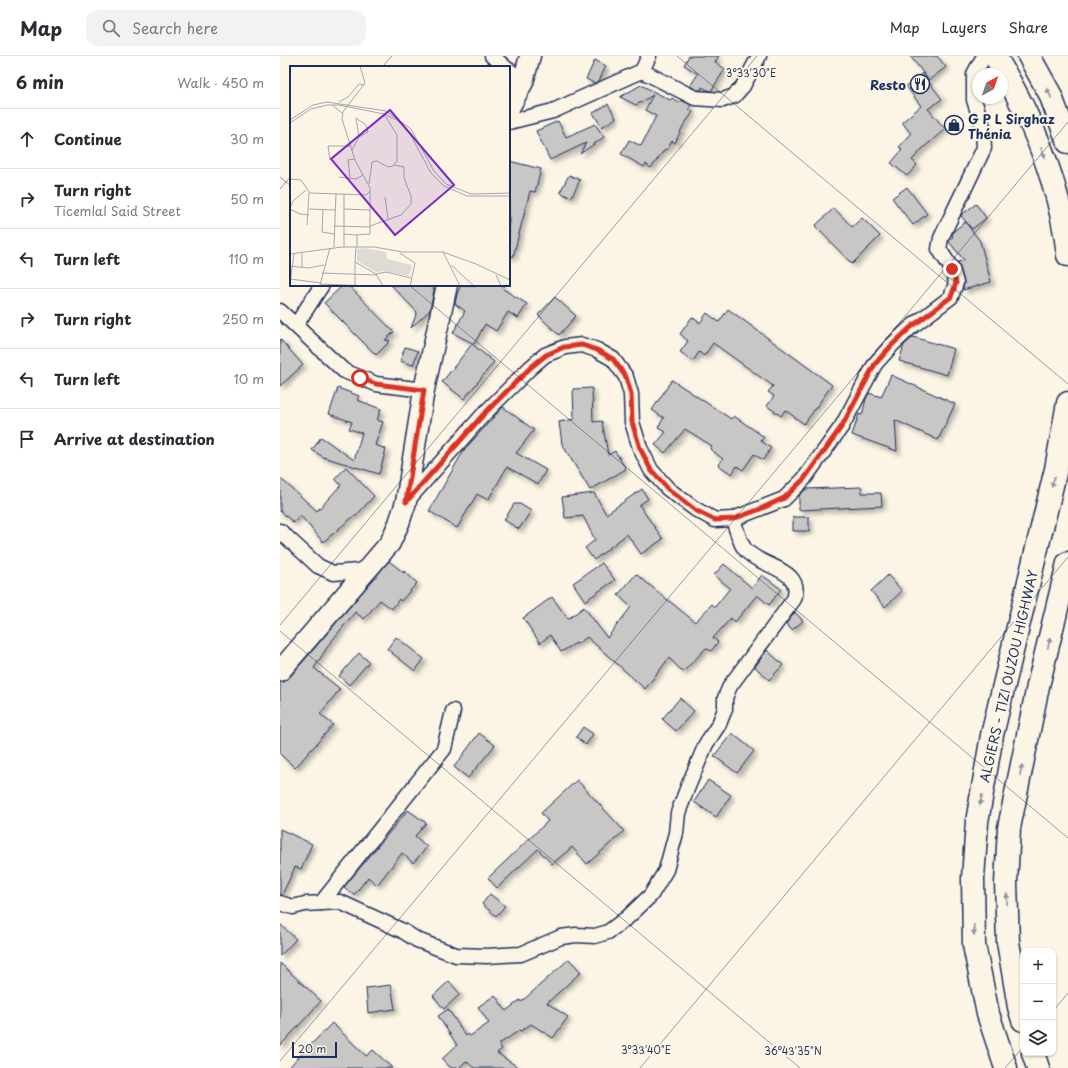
<!DOCTYPE html>
<html lang="en">
<head>
<meta charset="utf-8">
<style>
  :root { --surface:#fff; --page:#f2f2f3; --text:#2b2b33; --muted:#7c7c81; --line:#e1e1e2 }
  body { margin:0; font-family:"Playpen Sans",sans-serif; background:var(--page); color:var(--text) }
  .controls { position:absolute; right:12px; bottom:12px; display:grid; overflow:hidden; border-radius:8px; box-shadow:0 1px 3px #0004 }
  .controls button { width:36px; height:36px; display:grid; place-items:center; padding:0; border:0; border-bottom:1px solid var(--line); background:var(--surface); color:var(--text); font:20px sans-serif }
  .compass { position:absolute; left:692px; top:12px; width:36px; height:36px; border-radius:50%; background:var(--surface); box-shadow:0 1px 3px #0004; rotate:40deg }
  .scale { position:absolute; left:12px; bottom:10px; width:45px; box-sizing:border-box; padding-left:4px; border:2px solid #1b2f5e; border-top:0; font-size:11px; line-height:14px; white-space:nowrap; color:#1b2f5e; -webkit-text-stroke:3px #fcf5e5; paint-order:stroke }
  .stop { position:absolute; width:12px; height:12px; margin:-9px; border:3px solid #d93025; border-radius:50%; background:#fff }
  .stop.end { background:#d93025; border-color:#fff; box-shadow:0 1px 4px #0008 }
  .list { margin:0; padding:0; list-style:none }
  h2 { display:flex; justify-content:space-between; align-items:center; height:52px; margin:0; padding:0 16px; font-size:17px }
  h2 small { font-size:13px; font-weight:400; color:var(--muted) }
  .list li { display:grid; grid-template-columns:26px 1fr auto; gap:12px; align-items:center; box-sizing:border-box; height:60px; padding:0 16px; border-top:1px solid var(--line) }
  .list b { display:block; font-size:15px; white-space:nowrap }
  .list p { margin:0; font-size:13px; white-space:nowrap; color:var(--muted) }
  .list em { font-size:13px; font-style:normal; color:var(--muted) }
  .icon { flex:none; width:22px; height:22px; fill:none; stroke:currentColor; stroke-width:2; stroke-linecap:round; stroke-linejoin:round }
  .map { position:relative; flex:none; width:788px; height:1012px; overflow:hidden }
  header { display:flex; align-items:center; gap:24px; box-sizing:border-box; height:56px; padding:0 20px; background:var(--surface); border-bottom:1px solid var(--line) }
  header strong { font-size:19px }
  nav { display:flex; gap:22px; margin-inline-start:auto; font-size:14px }
  .search { width:280px; height:36px; background:var(--page); display:flex; align-items:center; gap:10px; box-sizing:border-box; padding:0 14px; border-radius:12px; color:var(--muted); font-size:15px }
  main { display:flex }
  aside { flex:1; background:var(--surface) }
  .map>svg:first-child { display:block }
  .building { fill:#c8c7c6; stroke:#1b2f5e; filter:url(#shadow) }
  .lines { fill:none; stroke-linecap:round; stroke-linejoin:round }
  .street-casing { stroke:#1b2f5e; stroke-width:17 }
  .secondary-casing { stroke:#1b2f5e; stroke-width:23 }
  .highway-casing { stroke:#1b2f5e; stroke-width:25 }
  .street { stroke:#fcf5e5; stroke-width:14 }
  .secondary { stroke:#fcf5e5; stroke-width:20 }
  .highway { stroke:#fcf5e5; stroke-width:22 }
  .oneway { fill:#8c92a2 }
  .route { stroke:#d93025; stroke-width:5 }
  .ticks { fill:none; stroke:#1b2f5e; stroke-width:1; stroke-opacity:0.45 }
  .labels { text-anchor:middle; dominant-baseline:central; stroke-width:4; stroke-linejoin:round; paint-order:stroke }
  .poi-label { font-size:13px; font-weight:bold; fill:#1b2f5e; stroke:#fcf5e5; text-anchor:end }
  .street-label { font-size:13px; fill:#1b2f5e; stroke:#fcf5e5 }
  .inset-road { fill:none; stroke:#a2a6af; stroke-width:1 }
  .view { fill:#7b2cbf; fill-opacity:0.15; stroke:#7b2cbf; stroke-width:2 }
  .inset-edge { fill:none; stroke:#1b2f5e; stroke-width:2 }
  .ticks-label { font-size:10px; text-anchor:middle; fill:#1b2f5e; stroke:#fcf5e5; stroke-width:4; stroke-linejoin:round; paint-order:stroke }
</style>
</head>
<body>
<header>
<strong>Map</strong>
<div class="search"><svg class="icon" aria-label="search" viewBox="0 0 24 24"><circle cx="10" cy="10" r="6"/><path d="M15 15l6 6"/></svg>Search here</div>
<nav><a>Map</a><a>Layers</a><a>Share</a></nav>
</header>
<main>
<aside>
<h2>6 min<small>Walk · 450 m</small></h2>
<ul class="list">
<li><svg class="icon" aria-label="ahead" viewBox="0 0 24 24"><path d="M12 20V5M6 11l6-6 6 6"/></svg><div><b>Continue</b></div><em>30 m</em></li>
<li><svg class="icon" aria-label="right" viewBox="0 0 24 24"><path d="M7 20v-9h11M14 6l5 5-5 5"/></svg><div><b>Turn right</b><p>Ticemlal Said Street</p></div><em>50 m</em></li>
<li><svg class="icon" aria-label="left" viewBox="0 0 24 24"><path d="M17 20v-9H6M10 6l-5 5 5 5"/></svg><div><b>Turn left</b></div><em>110 m</em></li>
<li><svg class="icon" aria-label="right" viewBox="0 0 24 24"><path d="M7 20v-9h11M14 6l5 5-5 5"/></svg><div><b>Turn right</b></div><em>250 m</em></li>
<li><svg class="icon" aria-label="left" viewBox="0 0 24 24"><path d="M17 20v-9H6M10 6l-5 5 5 5"/></svg><div><b>Turn left</b></div><em>10 m</em></li>
<li><svg class="icon" aria-label="arrive" viewBox="0 0 24 24"><path d="M6 21V4h12l-3 4 3 4H6"/></svg><div><b>Arrive at destination</b></div></li>
</ul>
</aside>
<div class="map">
<svg width="788" height="1012" viewBox="0 0 788 1012">
  <defs>
    <filter id="shadow"><feDropShadow dx="3.5" dy="3.5" stdDeviation="2" flood-color="#0004"/></filter>
  </defs>
  <rect width="100%" height="100%" fill="#fcf5e5"/>
  <filter id="ink" filterUnits="userSpaceOnUse"><feTurbulence type="fractalNoise" baseFrequency=".025" numOctaves="2"/><feDisplacementMap in="SourceGraphic" scale="8" xChannelSelector="R" yChannelSelector="G"/><feConvolveMatrix kernelMatrix="1 2 1 2 8 2 1 2 1" color-interpolation-filters="sRGB"/></filter>
  <g filter="url(#ink)">
    <!-- building -->
    <g class="building">
      <path d="M409,0H439L435,6L445,13L431,35L428,34L422,31L421,34H417L410,30L418,18L404,9Z"/>
      <path d="M630,0H657L666,11L649,24Z"/>
      <path d="M315,4L326,10L319,25L314,27L306,23Z"/>
      <path d="M642,17L662,43L648,53L665,73L642,93L632,104L637,109L627,120L611,107L622,94L619,91L631,78L622,66L641,50L626,30Z"/>
      <path d="M361,29L390,44L392,42L399,47L401,44L411,49L409,53L413,56L403,70L395,87L392,85L387,94L385,93L371,112L366,108L364,111L341,98L349,84L361,90L376,60L365,54L373,39L356,49L340,41Z"/>
      <path d="M328,48L336,62L322,71L313,57Z"/>
      <path d="M278,65L286,81L315,68L324,81L300,98L306,87L270,104L256,75Z"/>
      <path d="M229,105L261,113L255,136L250,135L233,201L229,200Z"/>
      <path d="M289,119L300,124L291,142L280,136Z"/>
      <path d="M627,131L647,158L633,169L612,142Z"/>
      <path d="M696,148L706,162L692,173L681,160L682,158Z"/>
      <path d="M554,152L572,171L582,162L600,180L572,208L535,170Z"/>
      <path d="M685,166L700,185L711,226L683,234L684,225L678,206L684,204L669,186L673,180L672,179L674,175Z"/>
      <path d="M63,229H68L114,276L105,284L110,285L96,299L44,247Z"/>
      <path d="M111,229H150L154,234L150,254L131,272L137,256Z"/>
      <path d="M181,229H225L223,233L247,248L238,262L228,256L216,275L205,268L194,288L173,277L185,255L175,248L177,238Z"/>
      <path d="M275,241L296,260L279,279L258,259Z"/>
      <path d="M448,253L552,329L524,368L505,354L501,360L487,350L494,340L488,336L493,330L433,287L424,300L419,296L413,305L400,296L408,285L400,278L412,261L420,267L427,257L439,266Z"/>
      <path d="M633,281L674,293L667,319L619,305L624,289Z"/>
      <path d="M0,283L23,309L0,330Z"/>
      <path d="M192,288L214,306L184,343L162,326Z"/>
      <path d="M125,291L138,295L133,309L120,305Z"/>
      <path d="M611,319L675,348L658,384L615,364L617,395L572,379L579,358L582,359L586,343L589,337L601,341Z"/>
      <path d="M392,324L451,363L454,360L484,381L481,385L491,392L483,404L474,398L463,414L457,410L452,418L438,409L443,403L430,393L432,390L405,373L385,397L375,389L386,376L378,371L384,362L372,354Z"/>
      <path d="M58,332L79,340L77,344L101,353L97,364L103,366L95,389L106,393L99,418L43,401L32,394L41,381L74,404L82,377L69,373L72,366L49,358Z"/>
      <path d="M312,332L313,366L322,365L328,399L335,395L346,413L310,434L282,388L279,366L294,363L293,333Z"/>
      <path d="M223,351L254,374L236,397L266,414L258,428L227,411L208,444L197,438L177,472L149,455L184,394Z"/>
      <path d="M66,411L94,440L75,461L74,460L43,486L20,459L14,467L0,455V422L37,455L61,429L55,423Z"/>
      <path d="M582,431V437H601L602,450L519,454V440L526,433Z"/>
      <path d="M362,433L368,443L359,449L383,483L361,498L347,478L314,504L305,492L315,484L303,460L285,462L282,441L314,437L326,458Z"/>
      <path d="M234,448H240L251,455L239,473L224,464Z"/>
      <rect x="513" y="461" width="16" height="14"/>
      <path d="M109,505L124,517V515L137,527L121,545L119,543L112,553L100,544L84,563L75,556L50,587L34,612L60,633L40,658L53,669L15,712L0,698V626H4L9,622Z"/>
      <path d="M322,507L335,524L305,545L293,527Z"/>
      <path d="M444,508L472,532L482,519L501,533L489,549L477,539L455,566L451,562L433,582L438,586L431,595L426,592L403,616L389,602L365,633L307,581L297,588L296,587L281,596L270,579L260,587L243,562L272,541L288,563L304,551L327,582L351,551L338,539L356,518L415,566L432,548L435,551L450,532L434,519Z"/>
      <path d="M608,519L622,535L605,551L591,535Z"/>
      <path d="M515,556L523,565L512,574L506,568Z"/>
      <path d="M116,581L144,603L135,615L107,593Z"/>
      <path d="M487,594L503,609L489,624L475,611Z"/>
      <path d="M79,597L89,606L69,629L59,620Z"/>
      <path d="M400,642L414,655L396,675L382,663Z"/>
      <path d="M303,671L313,678L306,689L296,681Z"/>
      <path d="M199,677L215,689L188,722L174,711Z"/>
      <path d="M452,677L474,695L457,717L434,700Z"/>
      <path d="M297,724L344,775L307,808L292,791L272,808L258,793L217,832L208,822L268,765L261,757Z"/>
      <path d="M428,724L451,739L436,761L414,746Z"/>
      <path d="M128,754L146,767L135,780L147,791L133,807L122,797L97,829L88,821L74,839L64,831Z"/>
      <path d="M0,773L32,788L21,813L15,811L2,839H0Z"/>
      <path d="M210,838L225,850L216,860L202,848Z"/>
      <path d="M0,868L16,883L0,900Z"/>
      <path d="M289,903L301,916L267,947L288,961L273,982L251,968L241,975L240,974L219,988L222,993L217,997L239,1012H194L186,1005L179,1012H171L162,1003L177,989L158,960L168,953L186,980L188,978L190,980L209,967L198,951L215,939L226,955L240,944L241,946Z"/>
      <path d="M0,907L41,945L0,990Z"/>
      <path d="M169,925L180,938L164,953L153,940Z"/>
      <path d="M111,929L115,953L88,957L86,932Z"/>
      <path d="M52,967L86,1000L93,994L112,1012H8Z"/>
    </g>
    <g class="lines">
      <defs>
        <g id="street">
          <path d="M212,0L225,11"/>
          <path d="M229,14L243,26"/>
          <path d="M362,15L415,42L443,44L454,40L463,30L479,0"/>
          <path d="M229,66L273,55L362,15L369,0"/>
          <path d="M0,255L64,315L96,328L144,334"/>
          <path d="M16,269L42,229"/>
          <path d="M126,446L203,359L250,312L265,299L285,291L302,289L317,294L333,303L346,321L351,338L352,366L360,392L371,414L388,433L415,453L435,464L453,463L504,443L524,423L562,370L595,308L612,289L630,272L671,241L676,227L672,213L659,193L661,182L704,92L703,71L694,44V18L704,0"/>
          <path d="M0,475L38,510L53,517L79,515L89,509"/>
          <path d="M0,847L13,851L25,848L60,846L123,875L137,884L176,899L207,900L241,898L281,881L296,879L315,880L328,876L348,861L371,839L386,814L396,777L398,757L407,733L426,688L439,668L445,653V642L450,630L514,543C525,511 478,512 464,492C459,484 456,472 453,463"/>
          <path d="M41,847L164,693L173,655"/>
        </g>
        <g id="secondary">
          <path d="M229,52L243,26L250,0"/>
          <path d="M0,615L110,487L119,467L126,446L144,334L167,229"/>
        </g>
        <g id="highway">
          <path d="M715,0C752,61 780,127 788,199"/>
          <path d="M749,0L770,38L788,86"/>
          <path d="M743,964L739,951L728,886L726,827L729,772L758,630L788,507"/>
          <path d="M753,997L758,1012"/>
          <path d="M726,1012L708,958L694,889L693,822L697,766L712,679L776,413L788,347"/>
        </g>
      </defs>
      <!-- street casing -->
      <use href="#street" class="street-casing"/>
      <!-- secondary casing -->
      <use href="#secondary" class="secondary-casing"/>
      <!-- highway casing -->
      <use href="#highway" class="highway-casing"/>
      <!-- street -->
      <use href="#street" class="street"/>
      <!-- secondary -->
      <use href="#secondary" class="secondary"/>
      <!-- highway -->
      <use href="#highway" class="highway"/>
    </g>
    <!-- one-way arrows -->
    <defs><path id="oneway-solid" d="M-6-.8H1V-3.2L6.5 0L1 3.2V.8H-6Z"/></defs>
    <g class="oneway">
      <use href="#oneway-solid" transform="translate(769 37) rotate(-116)"/>
      <use href="#oneway-solid" transform="translate(763 97) rotate(70)"/>
      <use href="#oneway-solid" transform="translate(773 426) rotate(103)"/>
      <use href="#oneway-solid" transform="translate(769 587) rotate(-76)"/>
      <use href="#oneway-solid" transform="translate(741 714) rotate(-78)"/>
      <use href="#oneway-solid" transform="translate(701 744) rotate(100)"/>
      <use href="#oneway-solid" transform="translate(727 843) rotate(-91)"/>
      <use href="#oneway-solid" transform="translate(694 874) rotate(89)"/>
    </g>
  </g>
  <g class="lines" filter="url(#ink)">
    <!-- route -->
    <path class="route" d="M80,322L96,328L144,334L126,446L203,359L250,312L266,299L284,291L302,289L317,294L333,303L346,321L351,338L352,366L360,392L371,414L388,433L415,454L435,464L453,463L478,454L504,442L524,423L562,370L595,308L612,289L630,272L671,241L676,227L672,213"/>
  </g>
  <!-- ticks -->
  <path class="ticks" d="M397,0L788,328M102,11L112,0M0,121L11,130M0,133L11,120M129,229L788,782M0,569L477,0M0,575L520,1012M773,955L788,937M0,1005L788,66M360,1012L788,501M725,1012L743,991"/>
  <!-- icons -->
  <defs>
    <symbol id="restaurant-ring" viewBox="-11 -11 22 22"><circle r="9.5" fill="#fcf5e5" stroke="#1b2f5e" stroke-width="1.5"/><path d="M-5-6h1v4h1v-4h1v4h1v-4h1v5L-1.5 .5V6h-2V.5L-5-1ZM5-6V6H3V1.5H1.5Q1.5-4 5-6Z" fill="#1b2f5e"/></symbol>
    <symbol id="shop-ring" viewBox="-11 -11 22 22"><circle r="9.5" fill="#fcf5e5" stroke="#1b2f5e" stroke-width="1.5"/><path d="M-5-2.5h2.3a2.7 3.5 0 0 1 5.4 0H5L5.5 6h-11ZM-1.5-2.5h3a1.5 2.3 0 0 0-3 0Z" fill="#1b2f5e"/></symbol>
  </defs>
  <g fill-rule="evenodd">
    <use href="#restaurant-ring" x="629" y="17" width="22" height="22"/>
    <use href="#shop-ring" x="663" y="58" width="22" height="22"/>
  </g>
  <g class="labels">
    <!-- poi labels -->
    <g class="poi-label">
      <text x="626" y="28">Resto</text>
      <text x="688" y="62" text-anchor="start">G P L Sirghaz<tspan x="688" dy="15">Thénia</tspan></text>
    </g>
    <!-- street labels -->
    <g class="street-label">
      <text transform="translate(728 620) rotate(-77)">ALGIERS - TIZI OUZOU HIGHWAY</text>
    </g>
  </g>
  <!-- overview -->
  <g transform="translate(10 10)">
    <rect width="220" height="220" fill="#fcf5e5"/>
    <path d="M74,182L96,186L97,193L122,199L119,210L93,205L86,206L67,195V183Z" fill="#dfdbd4"/>
    <path class="inset-road" d="M49,36L58,31L69,18L74,19M42,39L52,47M0,54L23,39L37,36L96,45L121,63L144,105L156,118L181,128L220,127M0,57L21,43L37,39H49L94,48L107,54L118,64L141,107L154,120L177,130H220M62,84L69,71L66,52L76,59L78,66L69,71M40,94L38,80H61M49,111L66,113L73,109M60,112L58,94L65,93M0,113L11,114L20,127L76,129L80,125M79,118L82,96L87,95L98,101L103,100L107,95V69L94,48M54,128V181M95,131L98,153M0,142L3,135L16,124M0,143L10,148L19,149M19,143L45,144M54,143L80,144M33,144L32,166L44,168M17,159L19,127M44,160L80,161M80,160L111,149L121,138V130L114,112V101L104,99M53,168L67,169V181M67,169L80,168V122L65,94L52,53L53,46L75,17L70,0M44,181L46,127M66,181L65,196L86,208L93,220M153,186L170,220M110,187L125,197L120,220M0,188L52,181H84L113,186H153L186,198L220,214M161,199L184,220M0,200L18,202L34,199M12,202V187M32,207L87,209M86,208L96,206L121,212M206,209L211,220M0,213L31,217M0,218L4,188M30,218L81,220M30,219L40,182M65,219V196"/>
    <path class="view" d="M100,44L164,119L105,169L41,93Z"/>
    <rect width="220" height="220" class="inset-edge"/>
  </g>
  <g class="ticks-label">
    <text x="471" y="21">3°33'30"E</text>
    <text x="366" y="998">3°33'40"E</text>
    <text x="513" y="999">36°43'35"N</text>
  </g>
</svg>
<div class="controls">
<button>+</button>
<button>−</button>
<button><svg class="icon" aria-label="layers" viewBox="0 0 24 24"><path d="M12 4l9 5-9 5-9-5zM3 14l9 5 9-5"/></svg></button>
</div>
<svg class="compass" viewBox="-18 -18 36 36"><path d="M0-13l5 13h-10z" fill="#e53935"/><path d="M0 13l5-13h-10z" fill="#7c7c81"/></svg>
<div class="scale">20 m</div>
<div class="stop" style="left:80px;top:322px"></div>
<div class="stop end" style="left:672px;top:213px"></div>
</div>
</main>
</body>
</html>
